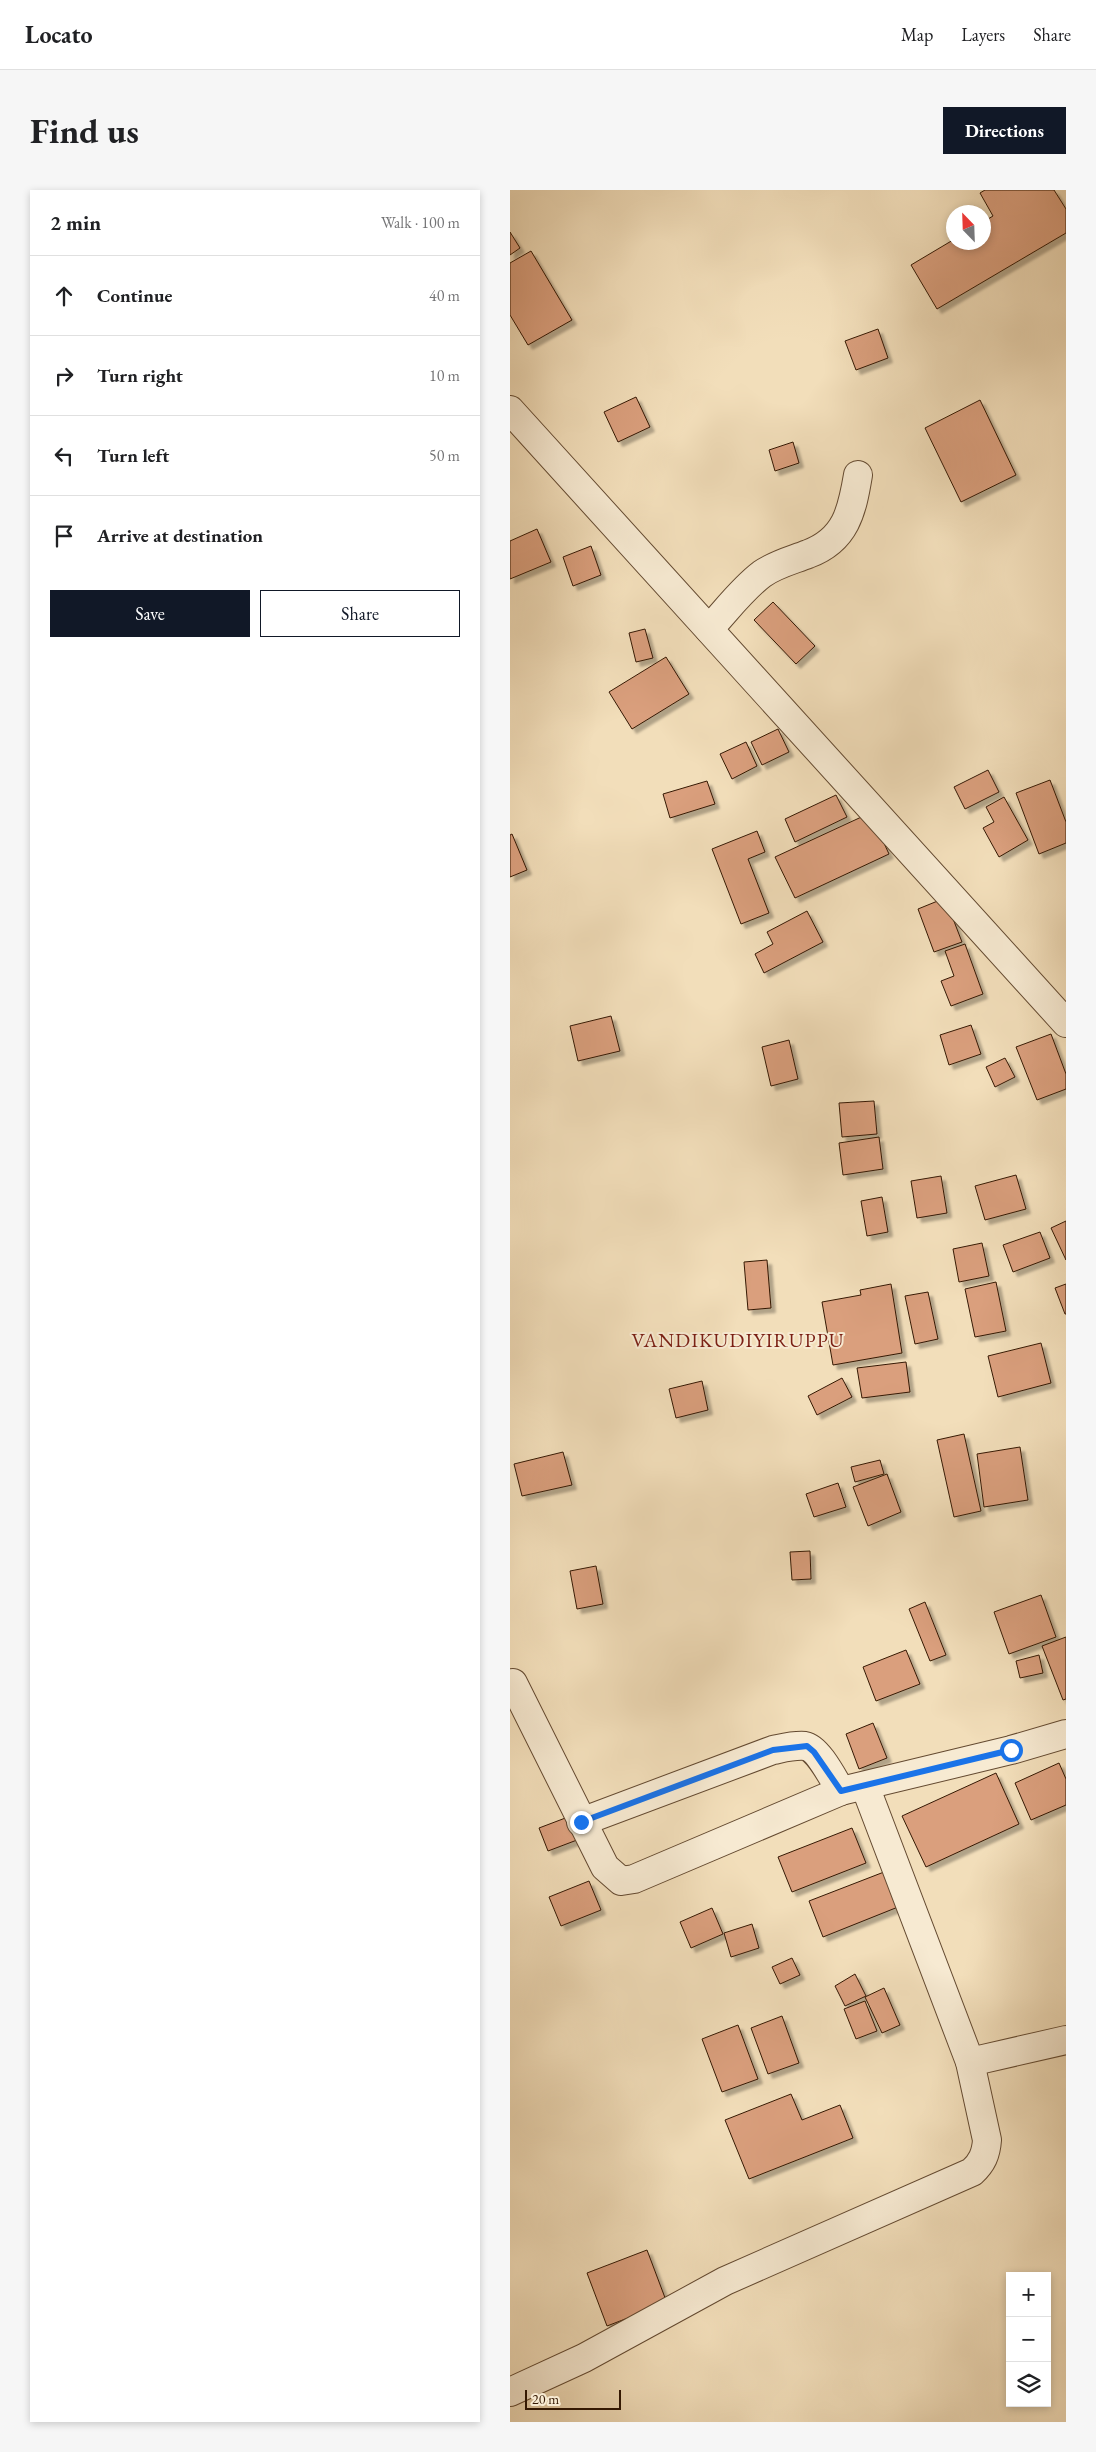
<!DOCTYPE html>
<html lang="en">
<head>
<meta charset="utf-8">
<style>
  :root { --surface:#fff; --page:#f6f6f6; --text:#202124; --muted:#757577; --line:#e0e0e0; --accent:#111827 }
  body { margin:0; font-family:"EB Garamond",serif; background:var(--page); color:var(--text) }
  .controls { position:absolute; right:15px; bottom:15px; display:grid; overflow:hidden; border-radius:0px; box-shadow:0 2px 8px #0003 }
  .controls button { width:45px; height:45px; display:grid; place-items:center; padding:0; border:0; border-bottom:1px solid var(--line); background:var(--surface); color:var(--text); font:25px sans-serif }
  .compass { position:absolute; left:436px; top:15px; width:45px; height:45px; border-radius:50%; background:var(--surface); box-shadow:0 2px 8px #0003; rotate:337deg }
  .scale { position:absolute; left:15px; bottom:12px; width:96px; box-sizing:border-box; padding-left:5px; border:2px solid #351903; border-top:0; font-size:14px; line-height:18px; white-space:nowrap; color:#351903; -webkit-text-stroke:4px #f7ead2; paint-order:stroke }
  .stop { position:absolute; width:15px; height:15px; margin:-11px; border:4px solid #1a73e8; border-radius:50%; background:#fff }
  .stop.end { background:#1a73e8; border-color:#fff; box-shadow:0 1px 5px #0008 }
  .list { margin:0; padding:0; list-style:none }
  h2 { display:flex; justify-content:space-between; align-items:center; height:65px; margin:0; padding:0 20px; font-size:21px }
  h2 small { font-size:16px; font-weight:400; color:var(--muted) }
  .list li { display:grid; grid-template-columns:32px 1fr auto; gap:15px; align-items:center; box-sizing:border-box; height:80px; padding:0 20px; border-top:1px solid var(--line) }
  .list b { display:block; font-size:19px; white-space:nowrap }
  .list em { font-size:16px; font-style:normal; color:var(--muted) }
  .actions { display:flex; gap:10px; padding:15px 20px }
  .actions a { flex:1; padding:11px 0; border:1px solid var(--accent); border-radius:0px; text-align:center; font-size:18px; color:var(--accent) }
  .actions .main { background:var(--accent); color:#fff }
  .icon { flex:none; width:28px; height:28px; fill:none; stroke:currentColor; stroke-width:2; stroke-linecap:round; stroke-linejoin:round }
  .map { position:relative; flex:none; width:556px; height:2232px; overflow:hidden; border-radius:0px }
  header { display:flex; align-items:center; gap:30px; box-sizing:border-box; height:70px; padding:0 25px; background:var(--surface); border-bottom:1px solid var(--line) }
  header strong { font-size:24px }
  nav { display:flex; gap:28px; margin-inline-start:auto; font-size:18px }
  .intro { display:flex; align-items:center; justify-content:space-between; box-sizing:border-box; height:120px; padding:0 30px }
  h1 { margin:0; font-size:35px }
  .button { padding:12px 22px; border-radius:0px; background:var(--accent); color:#fff; font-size:18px; font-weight:700 }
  main { display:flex; gap:30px; padding:0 30px }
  aside { flex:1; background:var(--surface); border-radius:0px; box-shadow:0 2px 8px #0003 }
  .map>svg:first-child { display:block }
  .building { fill:#da9f7d; stroke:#351903; filter:url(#shadow) }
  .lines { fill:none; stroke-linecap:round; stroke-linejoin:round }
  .minor-casing { stroke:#644a31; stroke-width:30 }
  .tertiary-casing { stroke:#644a31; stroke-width:30 }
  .minor { stroke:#f7ead2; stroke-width:28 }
  .tertiary { stroke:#f7ead2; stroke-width:28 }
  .route { stroke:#1a73e8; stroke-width:6 }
  .labels { text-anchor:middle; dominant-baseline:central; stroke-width:4; stroke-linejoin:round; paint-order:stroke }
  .quarter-label { font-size:20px; letter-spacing:1px; fill:#7a1f14; stroke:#f7ead2 }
</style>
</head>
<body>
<header>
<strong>Locato</strong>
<nav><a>Map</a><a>Layers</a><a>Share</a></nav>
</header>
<div class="intro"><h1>Find us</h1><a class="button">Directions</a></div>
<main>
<aside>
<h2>2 min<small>Walk · 100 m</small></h2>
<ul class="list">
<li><svg class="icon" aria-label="ahead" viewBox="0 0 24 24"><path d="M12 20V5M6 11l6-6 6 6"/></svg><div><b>Continue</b></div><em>40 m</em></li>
<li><svg class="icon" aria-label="right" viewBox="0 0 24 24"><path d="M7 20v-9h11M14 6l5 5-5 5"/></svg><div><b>Turn right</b></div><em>10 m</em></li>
<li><svg class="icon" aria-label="left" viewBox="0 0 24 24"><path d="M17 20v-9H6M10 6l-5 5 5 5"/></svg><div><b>Turn left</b></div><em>50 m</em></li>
<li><svg class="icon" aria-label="arrive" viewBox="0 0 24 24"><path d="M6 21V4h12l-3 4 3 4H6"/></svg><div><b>Arrive at destination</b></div></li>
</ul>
<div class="actions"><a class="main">Save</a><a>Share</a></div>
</aside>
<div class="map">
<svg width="556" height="2232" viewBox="0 0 556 2232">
  <defs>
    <filter id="shadow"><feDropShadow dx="4.5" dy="4.5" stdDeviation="1" flood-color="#0004"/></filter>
  </defs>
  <rect width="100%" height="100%" fill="#f2deba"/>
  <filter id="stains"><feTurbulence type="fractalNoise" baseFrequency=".004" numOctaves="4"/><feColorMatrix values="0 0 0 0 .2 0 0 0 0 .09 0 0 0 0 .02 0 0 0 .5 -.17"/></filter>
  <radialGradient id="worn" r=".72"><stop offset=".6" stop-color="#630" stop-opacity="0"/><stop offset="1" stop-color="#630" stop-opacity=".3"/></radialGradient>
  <!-- building -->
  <g class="building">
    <path d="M475,0H544L556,19V43L427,119L401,75L443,50V52H473V32L483,26L470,3Z"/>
    <path d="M0,42L10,58L0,65Z"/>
    <path d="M21,61L62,130L18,155L0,125V73Z"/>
    <path d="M368,139L378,168L346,180L335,151Z"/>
    <path d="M126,207L140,237L108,252L94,222Z"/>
    <path d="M470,210L506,285L451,312L415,238Z"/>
    <path d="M283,252L289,273L265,281L259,260Z"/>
    <path d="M27,339L41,372L0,389V351Z"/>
    <path d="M81,356L91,385L63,396L53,367Z"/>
    <path d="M263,412L305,456L286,474L244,430Z"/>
    <path d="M135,439L143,468L126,472L119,443Z"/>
    <path d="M156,467L179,504L122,539L99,502Z"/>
    <path d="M268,539L279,562L252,575L241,552Z"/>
    <path d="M236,552L247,576L222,589L210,564Z"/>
    <path d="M478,580L489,602L455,619L444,597Z"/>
    <path d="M540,590L556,632V653L529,664L506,603Z"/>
    <path d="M197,591L205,614L160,628L153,604Z"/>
    <path d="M326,605L337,627L285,652L275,629Z"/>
    <path d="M494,607L518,650L489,667L473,638L484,632L476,617Z"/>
    <path d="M360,623L379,664L285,708L265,667Z"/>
    <path d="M247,641L255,662L238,669L259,723L231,734L202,659Z"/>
    <path d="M2,644L17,680L0,687V645Z"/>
    <path d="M435,708L452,752L424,762L408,719Z"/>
    <path d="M297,721L313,752L254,783L245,764L263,754L257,742Z"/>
    <path d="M455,754L473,804L441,816L431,791L444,786L435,761Z"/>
    <path d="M101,826L110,861L68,871L60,836Z"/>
    <path d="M461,835L471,864L439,875L430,845Z"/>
    <path d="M541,844L556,884V899L527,910L506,857Z"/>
    <path d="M279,850L288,889L261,896L252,857Z"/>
    <path d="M495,868L505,887L485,897L476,877Z"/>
    <path d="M364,911L367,944L332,947L329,913Z"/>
    <path d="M369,947L373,979L333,985L329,953Z"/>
    <path d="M506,985L516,1019L475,1030L465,996Z"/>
    <path d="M431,986L437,1023L407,1028L401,991Z"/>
    <path d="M372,1007L378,1042L357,1046L351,1011Z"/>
    <path d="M556,1031V1070L541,1038Z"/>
    <path d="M530,1042L540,1068L503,1082L493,1055Z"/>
    <path d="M472,1053L479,1086L449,1092L443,1059Z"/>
    <path d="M257,1070L261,1118L238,1120L234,1072Z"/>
    <path d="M486,1092L496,1141L465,1147L455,1099Z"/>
    <path d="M381,1094L392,1163L323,1175L312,1112L351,1105L350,1100Z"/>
    <path d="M556,1094V1124H555L545,1098Z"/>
    <path d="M418,1102L428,1149L405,1154L395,1106Z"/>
    <path d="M531,1153L541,1193L488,1207L478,1166Z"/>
    <path d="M396,1172L400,1202L352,1208L347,1178Z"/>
    <path d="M332,1188L342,1207L307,1225L298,1206Z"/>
    <path d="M192,1191L198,1220L166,1228L159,1199Z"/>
    <path d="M454,1244L471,1321L444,1327L427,1250Z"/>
    <path d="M510,1257L518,1310L474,1317L467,1264Z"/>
    <path d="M53,1262L62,1295L12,1306L4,1274Z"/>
    <path d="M370,1270L374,1284L345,1292L341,1277Z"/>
    <path d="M377,1284L391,1322L358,1336L343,1297Z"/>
    <path d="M328,1293L336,1317L304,1327L296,1304Z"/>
    <path d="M300,1361L301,1389L282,1390L280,1362Z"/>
    <path d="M86,1376L93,1414L67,1419L60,1381Z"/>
    <path d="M531,1405L546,1447L499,1464L484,1422Z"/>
    <path d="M415,1412L436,1465L420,1471L399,1419Z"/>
    <path d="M556,1447V1509L553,1510L532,1456Z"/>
    <path d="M396,1460L410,1494L366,1511L353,1477Z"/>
    <path d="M529,1465L533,1483L510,1488L506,1471Z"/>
    <path d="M363,1533L377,1568L349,1579L336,1544Z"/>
    <path d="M549,1573L556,1589V1615L521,1630L505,1593Z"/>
    <path d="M486,1583L509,1634L416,1677L392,1626Z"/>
    <path d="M58,1627L67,1650L38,1661L29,1638Z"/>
    <path d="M342,1638L356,1673L282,1702L268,1667Z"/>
    <path d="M374,1682L388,1717L313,1747L299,1711Z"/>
    <path d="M79,1691L91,1720L51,1736L39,1707Z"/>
    <path d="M202,1718L213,1744L181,1758L170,1732Z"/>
    <path d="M242,1734L249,1758L221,1767L214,1743Z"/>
    <path d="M282,1768L290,1785L270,1794L262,1777Z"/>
    <path d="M345,1784L356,1806L335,1816L325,1796Z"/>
    <path d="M374,1798L390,1835L372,1843L355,1807Z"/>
    <path d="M355,1811L367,1841L346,1849L334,1819Z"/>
    <path d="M272,1826L289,1873L258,1884L241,1838Z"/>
    <path d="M228,1835L248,1889L212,1902L192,1849Z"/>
    <path d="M281,1904L292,1930L330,1915L343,1948L239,1989L215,1930Z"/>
    <path d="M137,2060L157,2113L97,2136L77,2083Z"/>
  </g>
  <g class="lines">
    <defs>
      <g id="minor">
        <path d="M199,439C216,421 232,399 252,384C266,374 283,370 298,364C336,350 342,321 348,285"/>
        <path d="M3,1493L95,1677L111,1691L124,1689L331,1601L501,1560L556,1544"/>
        <path d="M71,1632L263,1560C273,1558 284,1555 295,1556C308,1558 324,1590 331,1601"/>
        <path d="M460,1872L556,1850"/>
        <path d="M0,2202L74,2168L215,2091L462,1982C472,1973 476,1964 477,1950L460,1872L355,1596"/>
      </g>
      <path id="tertiary" d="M0,220L556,833"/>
    </defs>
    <!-- minor casing -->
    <use href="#minor" class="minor-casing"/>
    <!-- tertiary casing -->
    <use href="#tertiary" class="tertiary-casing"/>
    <!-- minor -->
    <use href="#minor" class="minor"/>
    <!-- tertiary -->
    <use href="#tertiary" class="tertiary"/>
  </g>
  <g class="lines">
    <!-- route -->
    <path class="route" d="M71,1632L263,1560L297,1556L304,1562L331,1601L501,1560"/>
  </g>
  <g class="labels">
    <!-- quarter labels -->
    <g class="quarter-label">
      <text x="228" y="1150">VANDIKUDIYIRUPPU</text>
    </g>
  </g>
  <rect width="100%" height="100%" filter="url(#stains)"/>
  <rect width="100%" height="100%" fill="url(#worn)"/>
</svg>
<div class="controls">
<button>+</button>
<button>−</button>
<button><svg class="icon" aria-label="layers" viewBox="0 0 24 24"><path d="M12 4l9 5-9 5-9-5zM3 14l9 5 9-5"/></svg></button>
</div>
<svg class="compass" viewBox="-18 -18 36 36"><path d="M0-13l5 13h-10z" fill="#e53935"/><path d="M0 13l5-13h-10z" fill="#757577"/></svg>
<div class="scale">20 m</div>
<div class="stop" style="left:501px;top:1560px"></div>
<div class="stop end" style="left:71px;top:1632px"></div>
</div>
</main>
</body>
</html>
